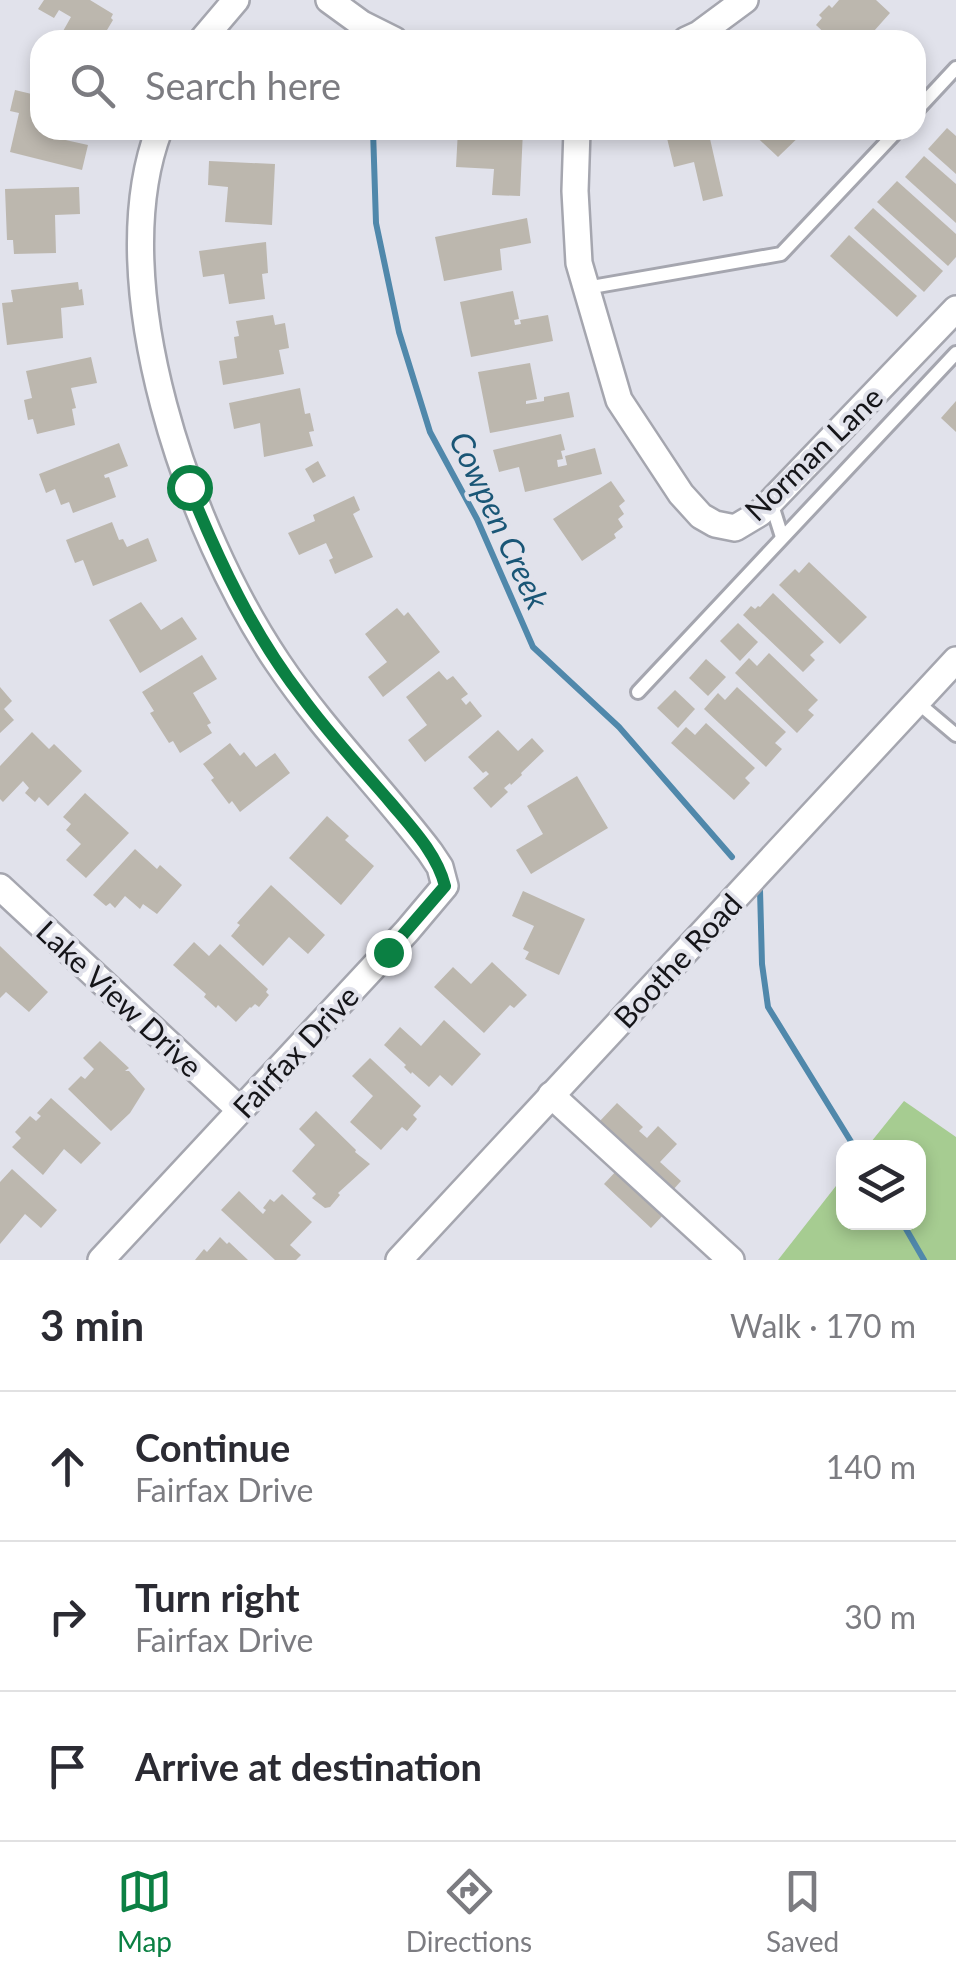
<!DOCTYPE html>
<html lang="en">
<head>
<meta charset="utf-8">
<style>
  :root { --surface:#fff; --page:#f2f2f3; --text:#2b2b33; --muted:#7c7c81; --line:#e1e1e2; --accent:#0b8043 }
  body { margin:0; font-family:Lato,sans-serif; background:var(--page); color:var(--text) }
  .controls { position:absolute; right:30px; bottom:30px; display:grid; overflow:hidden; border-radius:20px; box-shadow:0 5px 15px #0003 }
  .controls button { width:90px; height:90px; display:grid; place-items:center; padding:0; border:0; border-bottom:2px solid var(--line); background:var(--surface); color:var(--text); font:50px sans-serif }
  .stop { position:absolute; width:30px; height:30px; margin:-22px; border:8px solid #0b8043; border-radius:50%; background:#fff }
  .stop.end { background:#0b8043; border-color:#fff; box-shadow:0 2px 10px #0008 }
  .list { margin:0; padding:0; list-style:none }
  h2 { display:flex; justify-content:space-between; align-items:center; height:130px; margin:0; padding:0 40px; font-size:42px }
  h2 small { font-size:32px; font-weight:400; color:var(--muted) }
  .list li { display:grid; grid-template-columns:65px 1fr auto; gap:30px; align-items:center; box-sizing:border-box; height:150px; padding:0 40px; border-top:2px solid var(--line) }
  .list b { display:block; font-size:38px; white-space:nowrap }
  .list p { margin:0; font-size:32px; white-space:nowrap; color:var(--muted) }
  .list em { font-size:32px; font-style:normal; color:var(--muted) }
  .icon { flex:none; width:55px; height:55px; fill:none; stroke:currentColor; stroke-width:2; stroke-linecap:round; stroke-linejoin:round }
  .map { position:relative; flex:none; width:956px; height:1260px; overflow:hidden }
  .search { position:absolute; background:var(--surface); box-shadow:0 5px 15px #0003; left:30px; right:30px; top:30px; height:110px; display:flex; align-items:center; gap:25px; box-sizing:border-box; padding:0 35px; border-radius:30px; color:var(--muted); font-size:38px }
  .sheet { height:580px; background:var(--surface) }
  nav { display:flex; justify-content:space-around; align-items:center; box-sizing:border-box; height:140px; border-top:2px solid var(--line); background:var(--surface); font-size:28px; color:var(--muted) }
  nav a { display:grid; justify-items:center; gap:5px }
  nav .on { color:var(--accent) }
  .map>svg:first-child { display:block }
  .green { fill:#a6cc91 }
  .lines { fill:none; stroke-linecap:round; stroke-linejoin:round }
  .stream { stroke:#5088ab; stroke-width:6 }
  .building { fill:#bcb7ae }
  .lane-casing { stroke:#a5a6af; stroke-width:18 }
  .street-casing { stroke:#a5a6af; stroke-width:30 }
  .lane { stroke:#fff; stroke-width:12 }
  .street { stroke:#fff; stroke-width:25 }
  .route { stroke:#0b8043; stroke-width:12 }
  .labels { text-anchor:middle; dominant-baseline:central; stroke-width:8; stroke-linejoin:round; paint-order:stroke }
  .street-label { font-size:30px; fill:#151519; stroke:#e1e2eb }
  .water-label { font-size:32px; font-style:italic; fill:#1a5676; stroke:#e1e2eb }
</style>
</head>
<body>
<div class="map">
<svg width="956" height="1260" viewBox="0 0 956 1260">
  <rect width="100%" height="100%" fill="#e1e2eb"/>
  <!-- green -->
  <path class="green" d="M904,1101L956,1137V1260H778L843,1177L844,1222H918V1148L867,1147Z"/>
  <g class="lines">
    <!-- stream -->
    <g class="stream">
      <path d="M373,130L376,223L399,332L430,432L477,519L533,647L619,727L732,857"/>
      <path d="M760,890L762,964L768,1007L855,1148"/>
      <path d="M902,1222L924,1260"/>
    </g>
  </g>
  <!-- building -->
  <g class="building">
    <path d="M44,0H90L113,14L111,18L113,20L101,40L89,33L85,40H58L71,17L59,10L54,18L38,9Z"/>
    <path d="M839,0H876L890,13L866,40H832L816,25L822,18L819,15L829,5L832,8Z"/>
    <path d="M15,90L40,96V130H63L61,139L88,145L82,170L10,152L19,113L10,111Z"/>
    <path d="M947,128L956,136V174L928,149Z"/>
    <path d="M458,130H523L520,196L492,195L494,169L456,167Z"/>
    <path d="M677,130H708L723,196L703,201L694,162L674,167L666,134Z"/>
    <path d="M749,130H806L778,157Z"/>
    <path d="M924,156L956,184V223L905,177Z"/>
    <path d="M209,161L275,164L272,225L225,222L228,187L208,185Z"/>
    <path d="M897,181L956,234V257L948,266L877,202Z"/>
    <path d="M79,187L80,214L55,215L56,253L14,254L13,240H7L5,189Z"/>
    <path d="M873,208L943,271L924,292L854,228Z"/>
    <path d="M527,218L531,243L500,249L502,270L444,281L435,237Z"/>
    <path d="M849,235L917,296L897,317L830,256Z"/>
    <path d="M266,242L268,273L262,274L265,299L229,304L224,274L203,277L199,251Z"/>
    <path d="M78,282L79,290L82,289L84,305L61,308L63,338L7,345L2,303L13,302L11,290Z"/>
    <path d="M513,291L519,319L514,320L515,325L521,324L520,320L548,315L553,341L471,357L460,302Z"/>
    <path d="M273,315L275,325L285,323L289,348L279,350L284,374L223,385L219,361L237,358L234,337L239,336L236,321Z"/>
    <path d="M91,357L97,383L71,388L76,408L72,409L75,425L37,434L33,419L28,420L24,400L32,398L26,371Z"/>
    <path d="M530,363L537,399L526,401V404L544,401V397L569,392L574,417L490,433L478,372Z"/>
    <path d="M300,388L305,414L310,413L314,431L309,432L313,446L264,457L260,423L234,429L229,403Z"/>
    <path d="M956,401V432L941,418Z"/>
    <path d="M561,434L565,450L561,451L563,459L557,460L558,467L567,465L565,456L595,448L602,474L525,492L519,467L499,472L493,450Z"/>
    <path d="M119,443L128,466L104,475L105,478L109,477L116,497L73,513L69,502L61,505L55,489L46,493L39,474Z"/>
    <path d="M318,461L326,476L313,483L305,469Z"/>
    <path d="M611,481L625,501L619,506L624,514L618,519L623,527L614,534L616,538L582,561L553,519Z"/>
    <path d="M354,496L360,510L353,514L373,557L335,574L329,560L333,558L326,543L299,555L288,533L315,521L313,515Z"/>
    <path d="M112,522L119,540L123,539L127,547L148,538L157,561L93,586L83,560L75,563L66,540Z"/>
    <path d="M809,562L867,617L840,644L779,585L795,569L799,573Z"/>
    <path d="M773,593L824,642L810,655L815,660L803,672L743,615L751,606L755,609L758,606L760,607Z"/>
    <path d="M141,602L161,630L182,617L197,639L140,673L109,620Z"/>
    <path d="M397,608L404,616L408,612L440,652L383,697L368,677L387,662L365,634Z"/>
    <path d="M738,623L758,642L740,661L720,641Z"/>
    <path d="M769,653L818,700L808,710L814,715L797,733L735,673L749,658L757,666Z"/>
    <path d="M202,655L217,679L193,693L211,723L207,725L212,733L180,753L173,741L169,743L150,713L154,711L142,692Z"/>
    <path d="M706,659L726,677L708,696L689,678Z"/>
    <path d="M439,671L447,680L453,676L468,694L461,699L466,705L470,701L482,716L425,762L408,740L427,725L406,697Z"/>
    <path d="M0,687L12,701L4,709L14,720L0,733Z"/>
    <path d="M737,687L786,732L775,743L782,749L766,767L704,709L718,693L725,700Z"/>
    <path d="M675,690L695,709L678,728L657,708Z"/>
    <path d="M706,723L755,768L745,778L750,783L734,800L671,743L686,727L695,735Z"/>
    <path d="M498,730L518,751L532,738L544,751L521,773L522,775L511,785L510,783L504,788L508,792L491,808L473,788L489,774L486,771L483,773L468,757Z"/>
    <path d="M32,732L49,749L54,744L82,771L48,806L39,797L35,802L25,793L29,788L23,781L3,802L0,799V766Z"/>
    <path d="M230,743L240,756L244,752L256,767L275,753L290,773L240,812L232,801L229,804L211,780L214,778L203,764Z"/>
    <path d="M577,776L608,828L531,874L516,850L543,834L527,806Z"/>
    <path d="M85,793L129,833L86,878L66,860L81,844L66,830L71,824L63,817Z"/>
    <path d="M327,816L349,836L345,840L374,866L341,905L289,858Z"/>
    <path d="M135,849L157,869L160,865L182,885L157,914L143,904L140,909L125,896L115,908L110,903L106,906L93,895Z"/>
    <path d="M271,885L325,935L308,954L289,937L263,966L231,936L240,925L237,923Z"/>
    <path d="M523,891L585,919L559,975L525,959L529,952L523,949L534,926L512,916Z"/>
    <path d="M194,942L209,956L220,944L268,989L266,992L269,995L259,1007L255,1004L251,1008L250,1007L236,1022L218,1005L216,1008L204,997L206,994L173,965Z"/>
    <path d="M0,946L48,992L29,1012L6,992L0,998Z"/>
    <path d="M492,962L527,995L514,1008L510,1005L484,1033L434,987L453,967L471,984Z"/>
    <path d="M444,1020L481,1054L452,1086L440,1075L429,1087L412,1072L411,1074L404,1067L406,1065L384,1045L400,1027L421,1046Z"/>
    <path d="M100,1041L129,1068L125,1071H129L145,1089L130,1113L111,1131L68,1089L81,1076L85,1079L94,1069L83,1058Z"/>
    <path d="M370,1058L421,1106L413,1115L417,1119L407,1131L402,1127L381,1150L350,1122L373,1096L352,1076Z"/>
    <path d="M51,1098L101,1143L81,1164L64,1149L43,1175L12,1147L21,1138L15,1132L30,1116L36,1121L41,1116L37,1113Z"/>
    <path d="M617,1103L643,1127L639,1131L647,1138L658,1126L677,1144L660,1162L681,1181L672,1191L679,1198L651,1228L604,1184L633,1153L599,1122Z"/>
    <path d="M316,1111L356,1150L355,1152L370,1164L338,1193L340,1195L330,1207L325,1208L312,1198L316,1194L292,1171L315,1145L299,1129Z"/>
    <path d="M12,1169L57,1210L41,1228L25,1214L0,1244V1182Z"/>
    <path d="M239,1191L263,1214L266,1210L263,1208L270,1199L274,1202L282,1194L312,1222L290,1245L301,1255L296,1260H275L221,1210Z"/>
    <path d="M220,1237L227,1244L229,1242L248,1260H195L204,1249L207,1252Z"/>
  </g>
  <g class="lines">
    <defs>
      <g id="lane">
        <path d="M916,111L956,68"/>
        <path d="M586,288L781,254L898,130"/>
        <path d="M771,502L782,537"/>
        <path d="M638,692L956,353"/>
        <path d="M917,702L956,735"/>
      </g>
      <g id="street">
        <path d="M329,0L362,24L394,40"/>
        <path d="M202,40L236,0"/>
        <path d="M686,40L699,34L745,0"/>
        <path d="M577,130L575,191L579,263L619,400L681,494L701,516L715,524L735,528L760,513L956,309"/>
        <path d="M0,887L240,1110"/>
        <path d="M551,1095L731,1260"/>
        <path d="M101,1260L407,931L445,886L440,867L430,852C381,788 323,730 278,663C190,533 101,283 159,130"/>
        <path d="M399,1260L956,660"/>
      </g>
    </defs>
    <!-- lane casing -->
    <use href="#lane" class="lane-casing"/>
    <!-- street casing -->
    <use href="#street" class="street-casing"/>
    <!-- lane -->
    <use href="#lane" class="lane"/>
    <!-- street -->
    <use href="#street" class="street"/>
  </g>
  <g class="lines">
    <!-- route -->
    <path class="route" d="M189,487C219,561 253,634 302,697C329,734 361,768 391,803C412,828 437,854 445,886L388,952"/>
  </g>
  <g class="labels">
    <!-- street labels -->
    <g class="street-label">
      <text transform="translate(813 453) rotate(-44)">Norman Lane</text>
      <text transform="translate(677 960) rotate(-47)">Boothe Road</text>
      <text transform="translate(120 998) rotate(43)">Lake View Drive</text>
      <text transform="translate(295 1051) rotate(-47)">Fairfax Drive</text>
    </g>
    <!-- water labels -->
    <g class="water-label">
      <text transform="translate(500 520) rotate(65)">Cowpen Creek</text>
    </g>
  </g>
</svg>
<div class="controls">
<button><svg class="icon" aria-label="layers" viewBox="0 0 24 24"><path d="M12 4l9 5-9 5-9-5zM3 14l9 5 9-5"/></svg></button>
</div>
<div class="stop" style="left:189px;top:487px"></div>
<div class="stop end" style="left:388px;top:952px"></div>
<div class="search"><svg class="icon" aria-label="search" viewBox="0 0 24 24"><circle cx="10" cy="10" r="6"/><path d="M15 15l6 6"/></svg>Search here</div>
</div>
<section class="sheet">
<h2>3 min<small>Walk · 170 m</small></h2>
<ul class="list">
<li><svg class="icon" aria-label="ahead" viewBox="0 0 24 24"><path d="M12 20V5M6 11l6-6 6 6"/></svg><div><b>Continue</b><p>Fairfax Drive</p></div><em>140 m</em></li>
<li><svg class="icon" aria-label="right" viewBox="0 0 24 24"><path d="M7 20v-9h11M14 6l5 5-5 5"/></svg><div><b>Turn right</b><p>Fairfax Drive</p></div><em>30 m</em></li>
<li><svg class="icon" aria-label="arrive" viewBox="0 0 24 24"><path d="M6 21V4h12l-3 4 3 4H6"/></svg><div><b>Arrive at destination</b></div></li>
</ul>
</section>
<nav>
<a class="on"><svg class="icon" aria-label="map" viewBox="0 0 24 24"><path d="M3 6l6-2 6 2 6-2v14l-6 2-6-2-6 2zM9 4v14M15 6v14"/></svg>Map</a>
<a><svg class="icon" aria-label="directions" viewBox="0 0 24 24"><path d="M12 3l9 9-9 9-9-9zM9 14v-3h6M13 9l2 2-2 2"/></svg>Directions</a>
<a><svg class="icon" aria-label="saved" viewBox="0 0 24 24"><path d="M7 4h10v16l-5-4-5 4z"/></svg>Saved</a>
</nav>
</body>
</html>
